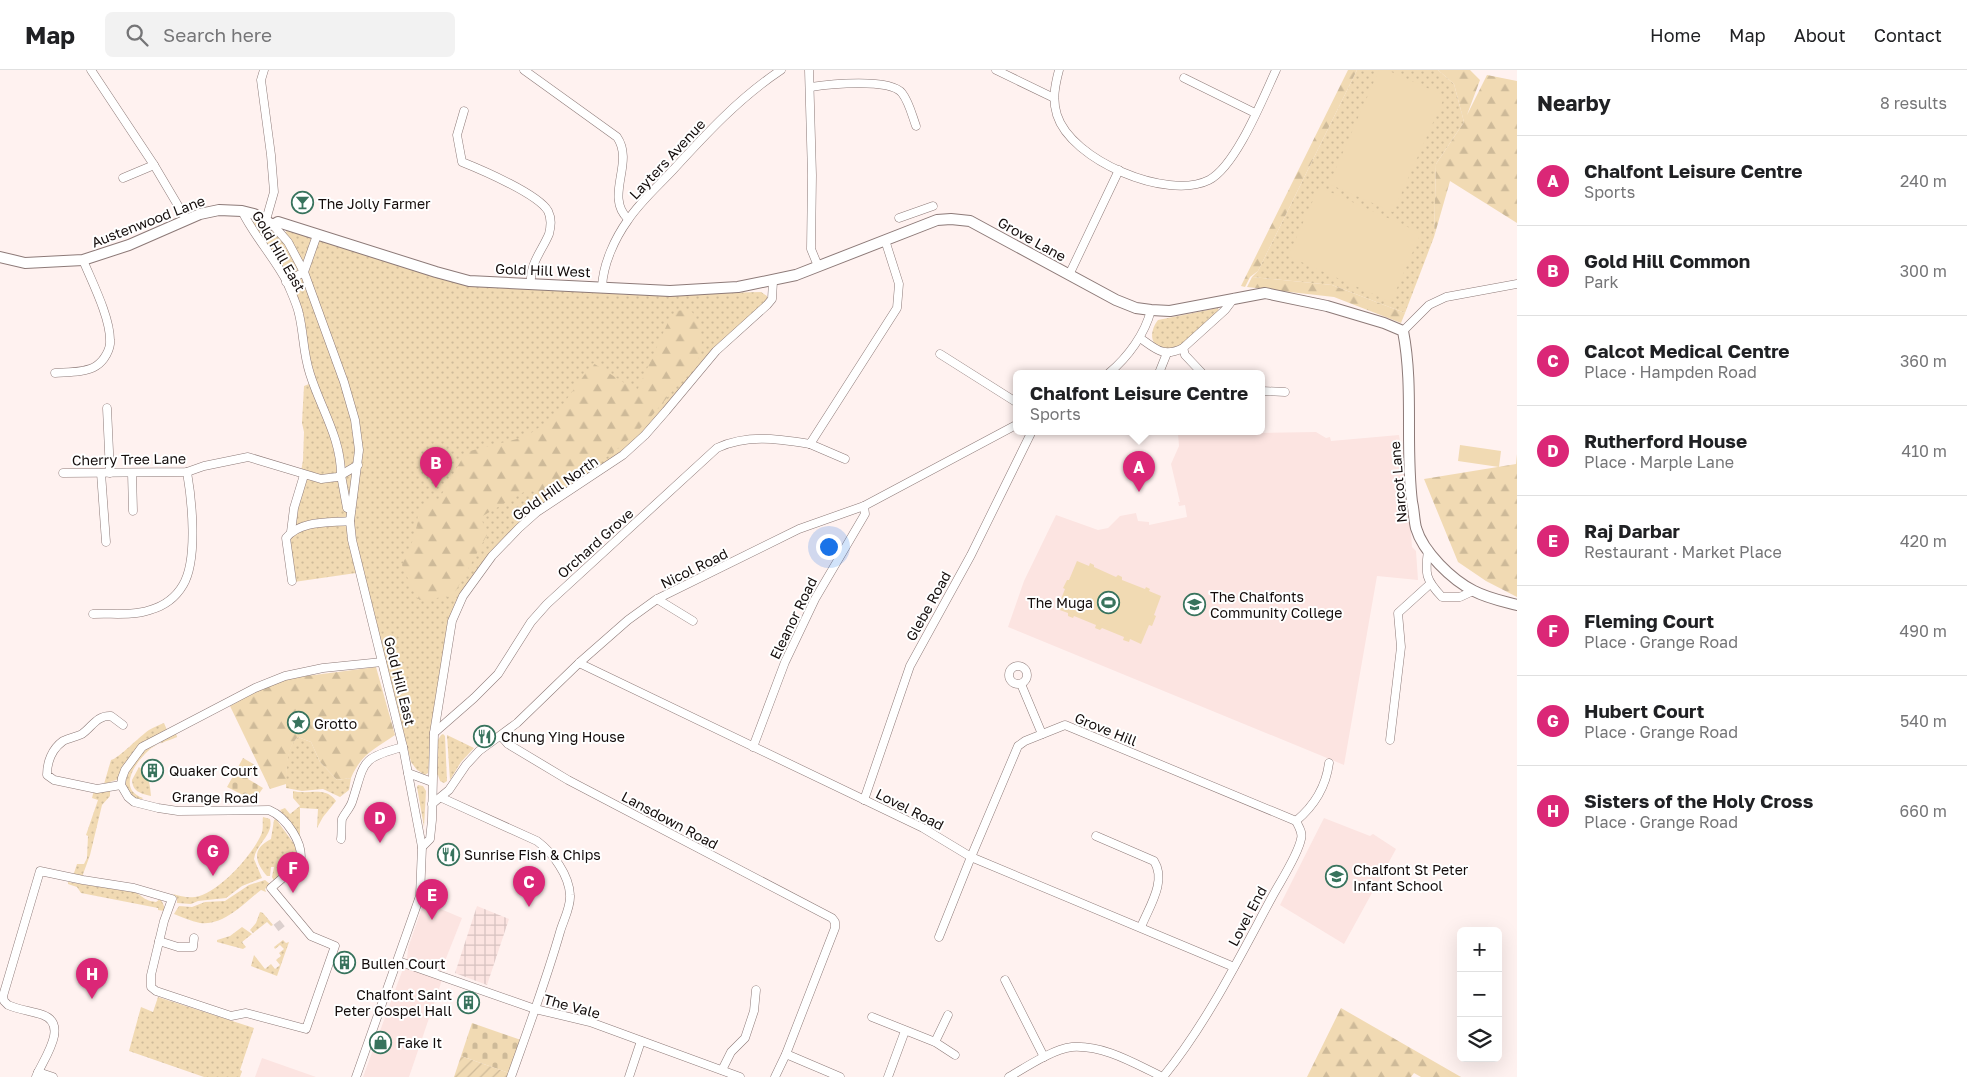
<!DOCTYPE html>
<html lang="en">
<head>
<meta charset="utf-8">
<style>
  :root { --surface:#fff; --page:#f2f2f2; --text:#202124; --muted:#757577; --line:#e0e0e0; --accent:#db2777 }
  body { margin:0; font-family:"Golos Text",sans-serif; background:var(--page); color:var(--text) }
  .controls { position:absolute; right:15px; bottom:15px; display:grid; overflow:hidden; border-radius:8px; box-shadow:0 5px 20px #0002 }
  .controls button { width:45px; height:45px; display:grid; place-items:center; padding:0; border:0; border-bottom:1px solid var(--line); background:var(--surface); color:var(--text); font:25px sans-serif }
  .you { position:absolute; left:828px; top:476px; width:18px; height:18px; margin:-12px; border:4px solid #fff; border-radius:50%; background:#1a73e8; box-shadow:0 0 0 8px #1a73e833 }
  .badge { display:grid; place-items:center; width:32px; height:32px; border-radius:50%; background:var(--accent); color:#fff; font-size:16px; font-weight:700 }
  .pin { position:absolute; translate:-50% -41px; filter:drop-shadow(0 1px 2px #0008) }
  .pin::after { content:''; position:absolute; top:26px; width:18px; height:15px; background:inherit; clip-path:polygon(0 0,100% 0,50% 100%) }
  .popup { position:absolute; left:1013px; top:300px; width:252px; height:65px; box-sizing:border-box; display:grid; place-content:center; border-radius:8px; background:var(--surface); filter:drop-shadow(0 1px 4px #0005); font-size:16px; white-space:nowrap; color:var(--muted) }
  .popup b { font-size:19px; color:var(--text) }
  .popup::after { content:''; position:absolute; left:50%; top:100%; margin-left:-10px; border:10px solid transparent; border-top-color:var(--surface) }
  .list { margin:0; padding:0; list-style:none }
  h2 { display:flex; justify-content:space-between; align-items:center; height:65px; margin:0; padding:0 20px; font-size:21px }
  h2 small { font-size:16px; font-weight:400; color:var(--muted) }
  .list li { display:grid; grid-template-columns:32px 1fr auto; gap:15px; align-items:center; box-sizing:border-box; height:90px; padding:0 20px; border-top:1px solid var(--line) }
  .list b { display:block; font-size:19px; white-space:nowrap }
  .list p { margin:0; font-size:16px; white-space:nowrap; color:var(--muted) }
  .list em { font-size:16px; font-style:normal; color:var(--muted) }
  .icon { flex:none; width:28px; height:28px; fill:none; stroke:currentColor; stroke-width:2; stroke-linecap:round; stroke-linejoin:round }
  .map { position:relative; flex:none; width:1517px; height:1007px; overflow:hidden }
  header { display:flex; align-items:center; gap:30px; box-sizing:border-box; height:70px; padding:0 25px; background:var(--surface); border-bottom:1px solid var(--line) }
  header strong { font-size:24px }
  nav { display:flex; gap:28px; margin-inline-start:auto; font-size:18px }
  .search { width:350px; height:45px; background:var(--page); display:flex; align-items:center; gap:12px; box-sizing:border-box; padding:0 18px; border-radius:8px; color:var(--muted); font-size:19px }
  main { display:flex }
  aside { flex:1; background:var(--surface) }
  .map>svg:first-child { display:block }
  .built { fill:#fce4e1 }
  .industrial { fill:url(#industrial-grid) }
  .grass { fill:url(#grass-dots) }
  .forest { fill:url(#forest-firs) }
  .cemetery { fill:url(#cemetery-stones) }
  .garden { fill:url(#garden-furrows) }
  .pitch { fill:#f1dab3 }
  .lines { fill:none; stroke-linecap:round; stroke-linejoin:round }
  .minor-tunnel { stroke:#dcd0ce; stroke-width:8; stroke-dasharray:8 4; stroke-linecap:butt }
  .minor-casing { stroke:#8d7a78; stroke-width:9 }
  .tertiary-casing { stroke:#8d7a78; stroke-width:12 }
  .minor { stroke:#fff; stroke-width:8 }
  .tertiary { stroke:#fff; stroke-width:10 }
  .labels { text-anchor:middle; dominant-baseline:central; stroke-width:4; stroke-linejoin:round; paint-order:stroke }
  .street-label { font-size:14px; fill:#130c0b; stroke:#fff }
  .poi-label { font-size:14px; fill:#130c0b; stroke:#fff; text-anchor:start }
</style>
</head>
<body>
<header>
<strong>Map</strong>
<div class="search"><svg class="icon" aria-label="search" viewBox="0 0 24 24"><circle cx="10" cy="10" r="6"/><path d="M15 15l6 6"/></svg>Search here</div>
<nav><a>Home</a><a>Map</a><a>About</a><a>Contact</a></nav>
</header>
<main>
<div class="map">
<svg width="1517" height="1007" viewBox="0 0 1517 1007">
  <defs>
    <pattern id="industrial-grid" width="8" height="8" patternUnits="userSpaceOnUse" patternTransform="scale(1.25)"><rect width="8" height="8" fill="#fce4e1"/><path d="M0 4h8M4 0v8" fill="none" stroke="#d7c2c0"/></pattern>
    <pattern id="grass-dots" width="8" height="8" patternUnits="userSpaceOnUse" patternTransform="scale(1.25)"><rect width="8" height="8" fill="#f1dab3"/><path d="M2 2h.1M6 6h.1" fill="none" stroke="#ceba99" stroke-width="1.8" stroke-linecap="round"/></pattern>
    <pattern id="forest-firs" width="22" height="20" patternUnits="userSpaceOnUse" patternTransform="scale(1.25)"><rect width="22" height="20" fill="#f1dab3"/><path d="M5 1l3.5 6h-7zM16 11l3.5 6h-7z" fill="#ceba99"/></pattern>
    <pattern id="cemetery-stones" width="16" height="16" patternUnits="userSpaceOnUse" patternTransform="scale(1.25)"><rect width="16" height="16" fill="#f1dab3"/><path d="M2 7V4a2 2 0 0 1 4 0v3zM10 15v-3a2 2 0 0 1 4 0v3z" fill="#ceba99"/></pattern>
    <pattern id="garden-furrows" width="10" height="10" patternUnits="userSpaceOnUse" patternTransform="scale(1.25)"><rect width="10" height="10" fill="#f1dab3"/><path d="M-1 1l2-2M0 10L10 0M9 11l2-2" fill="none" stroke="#ceba99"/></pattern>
  </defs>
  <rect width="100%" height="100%" fill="#fff2f0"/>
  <!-- built -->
  <g class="built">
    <path d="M1316,362L1326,368L1330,367L1331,371L1399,365L1408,419L1412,477L1416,481L1418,510L1377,506L1344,695L1008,557L1024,511L1056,445L1098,460L1108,458L1120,446L1136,443L1138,451L1149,452V455L1187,447L1185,435L1179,436L1178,432H1180L1171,394L1179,376L1178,364Z"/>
    <path d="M1324,748L1370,766L1373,764L1396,779L1344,874L1280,835Z"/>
    <path d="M424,832L462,848L441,901L407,890L408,878Z"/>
    <path d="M404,896L442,910L409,1007H363Z"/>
    <path d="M262,988L316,1007H255Z"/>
  </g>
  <!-- industrial -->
  <path class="industrial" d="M477,836L509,849L487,915L455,903Z"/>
  <!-- grass -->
  <g class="grass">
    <path d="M1357,0H1438L1454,14L1464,52L1436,94L1434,167L1405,243L1332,215L1252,207L1258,201Z"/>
    <path d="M251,149L262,152L276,164L286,162L288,158L458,213L633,225L761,222L767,226V230L714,279L650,355L624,380L523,448L483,492L456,531L448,551L431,667L428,703L425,705L417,700L411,692L363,502L294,512L289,474L303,390L304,362L302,353L304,316L314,312L304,260L303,243L295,224L250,151Z"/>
    <path d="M1218,238L1219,241C1206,254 1191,272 1174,279C1170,281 1166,279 1162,278C1148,274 1151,259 1158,250Z"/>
    <path d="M164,653L167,660L140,674L119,709L104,714L111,690C118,689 140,666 149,660C154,657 159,655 164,653Z"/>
    <path d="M176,663L177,667C168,671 155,674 148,681C135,693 117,719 143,728L140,730C118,723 125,705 136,691C138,689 140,684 143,682C147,678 156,676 161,673L162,670Z"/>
    <path d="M443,664L445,666L447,711L444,713L440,711L438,705L436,704L438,670L441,665Z"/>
    <path d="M447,665L474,678L461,692L450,710Z"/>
    <path d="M298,667L311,672L320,692L337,710L351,708L349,720L340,727L323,719L302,721L286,718C286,702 285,678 298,667Z"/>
    <path d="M139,697C149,705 150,714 151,726C140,723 133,722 132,710Z"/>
    <path d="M418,715L423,716L426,721L424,757L417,717Z"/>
    <path d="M94,720H110V726L102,735L90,785L82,807L73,806L77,794H84L87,788L88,766L86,765L98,730L92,728Z"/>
    <path d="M293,721C307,725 326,716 336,731L323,747L317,758L318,739L300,738V766L280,740L285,738L290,744L300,736L293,728Z"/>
    <path d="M263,747L270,749C274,765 256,774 254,789L262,808L242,816L226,828L198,831L191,834L177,833V828L173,824C180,826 187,828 195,827C219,823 252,785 261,765C264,759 262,751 263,747Z"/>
    <path d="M276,749L297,778C298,795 285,801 274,811L272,807L274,797H271L270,806H267C255,792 251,779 271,769L274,750Z"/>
    <path d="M265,810L270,814L265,819L266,822L261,820C244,833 224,856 200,853C191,851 182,847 174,844L179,836L192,837L205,832L225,831L249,815Z"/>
    <path d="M68,812L134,822C144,826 142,830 156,832L160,829C163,833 165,836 164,841L158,840V838L81,823L77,817L68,814Z"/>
    <path d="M260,842L263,843L273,855L271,856L267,852L253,863L250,860L256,853Z"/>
    <path d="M242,857L252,864L242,872L246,877L243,879L217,872V870L230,866Z"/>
    <path d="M283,870L286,873L289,872L277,906L251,896L254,885L265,899L271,894L275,899L280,895L276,890L281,886L279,883L284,879L280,875L275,879L274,877Z"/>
    <path d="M158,927L254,958L240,1000L242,1001L240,1007H204L129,981L141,937L153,942Z"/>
  </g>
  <!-- forest -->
  <g class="forest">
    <path d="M1348,0H1357L1258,201L1250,207L1245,217L1241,216Z"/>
    <path d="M1438,0H1470L1480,10L1467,45L1487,5L1517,11V153L1450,111L1434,167L1436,94L1464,52L1454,14Z"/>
    <path d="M1252,207L1332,215L1405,243L1401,253L1334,227L1247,217Z"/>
    <path d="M684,240L692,242C702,255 705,277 697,292C693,302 682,310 675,318C660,336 646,354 629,369C603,392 573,410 544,428L529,419L481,447L487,465L453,526L420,530L416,527L402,495L416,463L418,444L426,430L439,429L466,382L525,367L553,348L593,293L637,321L669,250L676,241Z"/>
    <path d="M1517,384V527L1486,511L1458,492L1424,409L1516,394Z"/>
    <path d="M376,597L395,665C375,679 361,684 351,708L337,710L320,692L311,672L298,667C286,678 287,699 286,714L270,719L230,636L263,617L291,608Z"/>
    <path d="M1341,938L1461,1007H1421L1414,1003L1411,1007H1307Z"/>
  </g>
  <!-- cemetery -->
  <g class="cemetery">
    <path d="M243,688L255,695L248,709L263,718L256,728H249L227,717Z"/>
    <path d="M472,953L521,970L509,1003L461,986Z"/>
  </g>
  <!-- garden -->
  <path class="garden" d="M461,986L509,1003L507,1007H454Z"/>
  <!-- pitch -->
  <g class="pitch">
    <path d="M1379,0H1387L1445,26L1393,142L1329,114Z"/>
    <path d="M1319,117L1421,163L1391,232L1288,186Z"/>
    <path d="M1460,375L1501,381L1499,397L1458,391Z"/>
    <path d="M1077,491L1089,496L1090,493L1094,495V497L1116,507L1118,505L1122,507V510L1145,519L1146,517L1150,519L1149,521L1161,526L1154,545L1156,546L1152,556L1149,555L1141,574L1130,569L1129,572L1123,570L1124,567L1102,558L1100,560L1095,558L1096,555L1074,546L1073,548L1068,546V543L1057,539L1065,519L1063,518L1067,510H1069Z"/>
  </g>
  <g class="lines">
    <!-- minor-tunnel -->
    <path class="minor-tunnel" d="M276,858L285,851"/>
    <defs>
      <g id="minor">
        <path d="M91,0L154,95L186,149"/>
        <path d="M264,0L261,10L271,85L274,122L266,150"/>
        <path d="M524,0L617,67C635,93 604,126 628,149"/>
        <path d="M809,0L812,105L811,179L818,196"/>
        <path d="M996,0L1054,28"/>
        <path d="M1059,0C1055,15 1052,30 1057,45C1071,90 1167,131 1209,110C1236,96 1263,28 1276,0"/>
        <path d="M1184,8L1255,43"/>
        <path d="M811,17C829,14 890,8 902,23C909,32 912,45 916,56"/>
        <path d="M464,41L457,65L462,92C482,100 538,124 548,141C552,149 551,156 549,164C542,181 529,194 531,214"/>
        <path d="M123,108L154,95"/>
        <path d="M242,141C254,166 274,187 287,212C291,222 297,234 299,244C304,265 303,283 310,304C321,339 341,368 341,405"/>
        <path d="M899,148L933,136"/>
        <path d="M273,155L288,172L304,202L344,312L355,350L359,380L350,451L352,470L403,677L422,777L420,826L356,1007"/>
        <path d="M1069,205L1119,100"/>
        <path d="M286,212L304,202L317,165"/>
        <path d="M602,217C603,194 615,168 628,150C640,132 657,117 672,101C706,64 739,28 781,0"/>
        <path d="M1403,261L1429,235L1446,227L1517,214"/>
        <path d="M1140,268C1156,279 1163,288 1183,278L1225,240L1234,228"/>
        <path d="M1183,278L1185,285L1202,303"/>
        <path d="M940,284L1016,332"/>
        <path d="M55,303C67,302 85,303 96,296C104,291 111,279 110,270C110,247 92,212 83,190"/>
        <path d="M1109,303C1128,287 1145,264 1151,240"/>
        <path d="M1159,303L1167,283"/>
        <path d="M1262,321L1285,322"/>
        <path d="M107,338L110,403"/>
        <path d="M810,374L845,389"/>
        <path d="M63,403L187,402L204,396L248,387L321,409L337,407L341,405L347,438L351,440"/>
        <path d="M101,403L106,472"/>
        <path d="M132,403L133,441"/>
        <path d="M341,405L358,395"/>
        <path d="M291,462L294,438L304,405"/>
        <path d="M1428,480C1425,504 1425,509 1442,527H1460L1473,521"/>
        <path d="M292,511L286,468C300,450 329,453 350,451"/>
        <path d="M657,529L693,551"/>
        <path d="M93,544C112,543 133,546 150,540C164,536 176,527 183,515C198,490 192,431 187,402"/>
        <path d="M579,593L923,758L971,787L1234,897"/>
        <circle cx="1018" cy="605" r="9"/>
        <path d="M1021,614L1042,664"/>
        <path d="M434,663L474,628L498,604L531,552L547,534L717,378C748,364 778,369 810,374L897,238L899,214L885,170"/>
        <path d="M501,666L508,674L568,710L832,848L835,852V858L786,984L775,1007"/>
        <path d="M1390,670L1401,577L1398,543L1430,514"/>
        <path d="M753,677L785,592L815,529L865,444L864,436"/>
        <path d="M408,703L432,712"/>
        <path d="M121,715L97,719L54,710L47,705C47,692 52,679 63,671C69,668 76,667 82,664C92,657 97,645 111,646L123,655"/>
        <path d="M442,728L537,771C553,783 569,805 570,825C571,837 563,851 560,862C546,911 528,959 511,1007"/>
        <path d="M864,730L910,596L971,485L1032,361"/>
        <path d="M432,734L449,720L466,695L479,681L517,653L579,593L628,550L657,529L799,459L864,436L1016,355"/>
        <path d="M1096,766L1154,791C1167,811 1149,837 1141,857"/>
        <path d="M341,769C342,763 341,755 342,749C345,743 350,738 352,732C365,693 359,688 403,677"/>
        <path d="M422,777L430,769L432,750L434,663L452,551L463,526L492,486L519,458L537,442L623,385L645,365L666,341L716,281L767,235L772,229L773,211"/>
        <path d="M939,867L971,787L1018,676L1025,671L1065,655L1296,751"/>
        <path d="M159,871L178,877H193L194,868"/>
        <path d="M398,891L535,939L590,952L740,1007"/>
        <path d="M1005,910L1044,987"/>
        <path d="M872,947L935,972L955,985"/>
        <path d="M935,972L948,945"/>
        <path d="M786,984L840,1007"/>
        <path d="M722,1000L731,982L745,968L754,941L756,920"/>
        <path d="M38,1002L53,1007"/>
        <path d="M36,1007C42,991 70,955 43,945C32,941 19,940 8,935L4,931L3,926L40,801L83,810L134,818L172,829L164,851L151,905V917L156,921L231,946L246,943L306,959L335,876L311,866L271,818L300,793C305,774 286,747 269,740L178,741L158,738L134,732L128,727L121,715L122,708L125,700L142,677L255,618L285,606L323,598L382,592"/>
        <path d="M629,1007L641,971"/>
        <path d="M888,1007L905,961"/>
        <path d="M1009,1007C1026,997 1053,979 1072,977C1105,975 1135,994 1163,1007"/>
        <path d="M1163,1007C1207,953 1239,888 1272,827C1280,812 1298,785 1301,769C1303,763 1299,757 1296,751C1314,736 1326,716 1329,693"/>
      </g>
      <path id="tertiary" d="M0,187L25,193L83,190L129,175L200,144L219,140L242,141L254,144L273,155L278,152L436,202L469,211L670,221L738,217L796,205L937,150L951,149L970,151L1116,230L1136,238L1151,240L1170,241L1265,223L1327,236L1384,253L1403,261C1414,317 1405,375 1412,432C1414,440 1414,450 1416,458C1423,482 1452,510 1474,521C1487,528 1502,531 1517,535"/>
    </defs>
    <!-- minor casing -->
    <use href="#minor" class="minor-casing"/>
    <!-- tertiary casing -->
    <use href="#tertiary" class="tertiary-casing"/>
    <!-- minor -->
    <use href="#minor" class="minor"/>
    <!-- tertiary -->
    <use href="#tertiary" class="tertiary"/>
  </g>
  <!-- icons -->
  <defs>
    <symbol id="bar-ring" viewBox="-11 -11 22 22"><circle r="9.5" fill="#fff" stroke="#38735d" stroke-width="1.5"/><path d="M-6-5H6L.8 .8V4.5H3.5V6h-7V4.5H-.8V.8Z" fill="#38735d"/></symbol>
    <symbol id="stadium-ring" viewBox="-11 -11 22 22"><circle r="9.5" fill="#fff" stroke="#38735d" stroke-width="1.5"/><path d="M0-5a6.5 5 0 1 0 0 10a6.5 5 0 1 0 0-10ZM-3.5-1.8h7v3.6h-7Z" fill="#38735d"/></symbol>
    <symbol id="school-ring" viewBox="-11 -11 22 22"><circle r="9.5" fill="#fff" stroke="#38735d" stroke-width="1.5"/><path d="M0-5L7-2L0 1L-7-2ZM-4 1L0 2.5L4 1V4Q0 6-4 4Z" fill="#38735d"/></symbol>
    <symbol id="sight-ring" viewBox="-11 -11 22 22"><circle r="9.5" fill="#fff" stroke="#38735d" stroke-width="1.5"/><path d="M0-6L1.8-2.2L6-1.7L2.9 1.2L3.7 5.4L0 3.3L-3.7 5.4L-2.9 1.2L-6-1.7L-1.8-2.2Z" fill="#38735d"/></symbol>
    <symbol id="restaurant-ring" viewBox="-11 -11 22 22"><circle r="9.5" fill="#fff" stroke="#38735d" stroke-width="1.5"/><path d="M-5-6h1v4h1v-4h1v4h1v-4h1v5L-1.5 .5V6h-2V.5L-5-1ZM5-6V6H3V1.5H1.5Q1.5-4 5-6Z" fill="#38735d"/></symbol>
    <symbol id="building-ring" viewBox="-11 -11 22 22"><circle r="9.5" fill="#fff" stroke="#38735d" stroke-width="1.5"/><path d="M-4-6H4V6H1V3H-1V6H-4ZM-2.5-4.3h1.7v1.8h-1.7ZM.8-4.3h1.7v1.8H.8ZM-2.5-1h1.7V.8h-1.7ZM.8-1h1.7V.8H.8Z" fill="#38735d"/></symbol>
    <symbol id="shop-ring" viewBox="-11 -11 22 22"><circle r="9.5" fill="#fff" stroke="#38735d" stroke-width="1.5"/><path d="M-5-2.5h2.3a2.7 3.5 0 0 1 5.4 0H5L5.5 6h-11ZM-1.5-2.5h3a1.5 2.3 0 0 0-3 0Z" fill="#38735d"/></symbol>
  </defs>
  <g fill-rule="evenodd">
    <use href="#bar-ring" x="290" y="120" width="25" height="25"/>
    <use href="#stadium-ring" x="1096" y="520" width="25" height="25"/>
    <use href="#school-ring" x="1182" y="522" width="25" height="25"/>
    <use href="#sight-ring" x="286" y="640" width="25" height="25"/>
    <use href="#restaurant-ring" x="472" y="654" width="25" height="25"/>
    <use href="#building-ring" x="140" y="688" width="25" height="25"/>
    <use href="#restaurant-ring" x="436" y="772" width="25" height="25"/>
    <use href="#school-ring" x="1324" y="794" width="25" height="25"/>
    <use href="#building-ring" x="332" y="880" width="25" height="25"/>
    <use href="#building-ring" x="456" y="920" width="25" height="25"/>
    <use href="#shop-ring" x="368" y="960" width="25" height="25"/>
  </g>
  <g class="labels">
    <!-- street labels -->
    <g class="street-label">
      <text transform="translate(667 89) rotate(-47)">Layters Avenue</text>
      <text transform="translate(148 151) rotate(-21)">Austenwood Lane</text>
      <text transform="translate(1032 169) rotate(29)">Grove Lane</text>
      <text transform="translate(279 181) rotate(60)">Gold Hill East</text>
      <text transform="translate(543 200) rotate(2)">Gold Hill West</text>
      <text transform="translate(129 389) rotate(-1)">Cherry Tree Lane</text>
      <text transform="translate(1398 412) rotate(-95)">Narcot Lane</text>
      <text transform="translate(555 418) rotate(-35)">Gold Hill North</text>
      <text transform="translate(595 473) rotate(-42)">Orchard Grove</text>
      <text transform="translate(694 498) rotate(-26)">Nicol Road</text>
      <text transform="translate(928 536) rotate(-61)">Glebe Road</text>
      <text transform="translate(793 548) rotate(-64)">Eleanor Road</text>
      <text transform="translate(400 611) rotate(76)">Gold Hill East</text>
      <text transform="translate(1106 659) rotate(22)">Grove Hill</text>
      <text transform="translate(215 727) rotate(1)">Grange Road</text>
      <text transform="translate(910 739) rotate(27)">Lovel Road</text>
      <text transform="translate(670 750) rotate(28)">Lansdown Road</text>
      <text transform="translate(1247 846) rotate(-62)">Lovel End</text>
      <text transform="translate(572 936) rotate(15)">The Vale</text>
    </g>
    <!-- poi labels -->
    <g class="poi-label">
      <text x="318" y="133">The Jolly Farmer</text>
      <text x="1210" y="526">The Chalfonts<tspan x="1210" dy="16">Community College</tspan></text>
      <text x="1093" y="532" text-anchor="end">The Muga</text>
      <text x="314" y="653">Grotto</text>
      <text x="501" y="666">Chung Ying House</text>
      <text x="169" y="700">Quaker Court</text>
      <text x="464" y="784">Sunrise Fish &amp; Chips</text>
      <text x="1353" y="799">Chalfont St Peter<tspan x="1353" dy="16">Infant School</tspan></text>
      <text x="361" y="893">Bullen Court</text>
      <text x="452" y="924" text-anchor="end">Chalfont Saint<tspan x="452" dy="16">Peter Gospel Hall</tspan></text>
      <text x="397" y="972">Fake It</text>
    </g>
  </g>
</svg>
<div class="controls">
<button>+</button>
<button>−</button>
<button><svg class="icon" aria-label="layers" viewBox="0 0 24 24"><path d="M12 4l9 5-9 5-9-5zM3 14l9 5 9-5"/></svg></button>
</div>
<div class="you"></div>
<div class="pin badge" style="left:1139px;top:422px">A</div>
<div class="popup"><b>Chalfont Leisure Centre</b>Sports</div>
<div class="pin badge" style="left:436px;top:418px">B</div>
<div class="pin badge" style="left:529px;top:837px">C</div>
<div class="pin badge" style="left:380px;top:773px">D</div>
<div class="pin badge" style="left:432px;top:850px">E</div>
<div class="pin badge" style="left:293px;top:823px">F</div>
<div class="pin badge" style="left:213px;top:806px">G</div>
<div class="pin badge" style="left:92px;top:929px">H</div>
</div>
<aside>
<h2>Nearby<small>8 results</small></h2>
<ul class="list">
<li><span class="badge">A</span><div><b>Chalfont Leisure Centre</b><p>Sports</p></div><em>240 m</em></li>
<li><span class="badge">B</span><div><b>Gold Hill Common</b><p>Park</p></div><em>300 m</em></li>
<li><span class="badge">C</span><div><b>Calcot Medical Centre</b><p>Place · Hampden Road</p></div><em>360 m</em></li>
<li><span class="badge">D</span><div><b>Rutherford House</b><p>Place · Marple Lane</p></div><em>410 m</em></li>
<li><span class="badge">E</span><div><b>Raj Darbar</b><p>Restaurant · Market Place</p></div><em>420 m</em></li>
<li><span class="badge">F</span><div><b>Fleming Court</b><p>Place · Grange Road</p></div><em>490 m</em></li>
<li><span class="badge">G</span><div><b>Hubert Court</b><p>Place · Grange Road</p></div><em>540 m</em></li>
<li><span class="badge">H</span><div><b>Sisters of the Holy Cross</b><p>Place · Grange Road</p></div><em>660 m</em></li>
</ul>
</aside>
</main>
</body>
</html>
